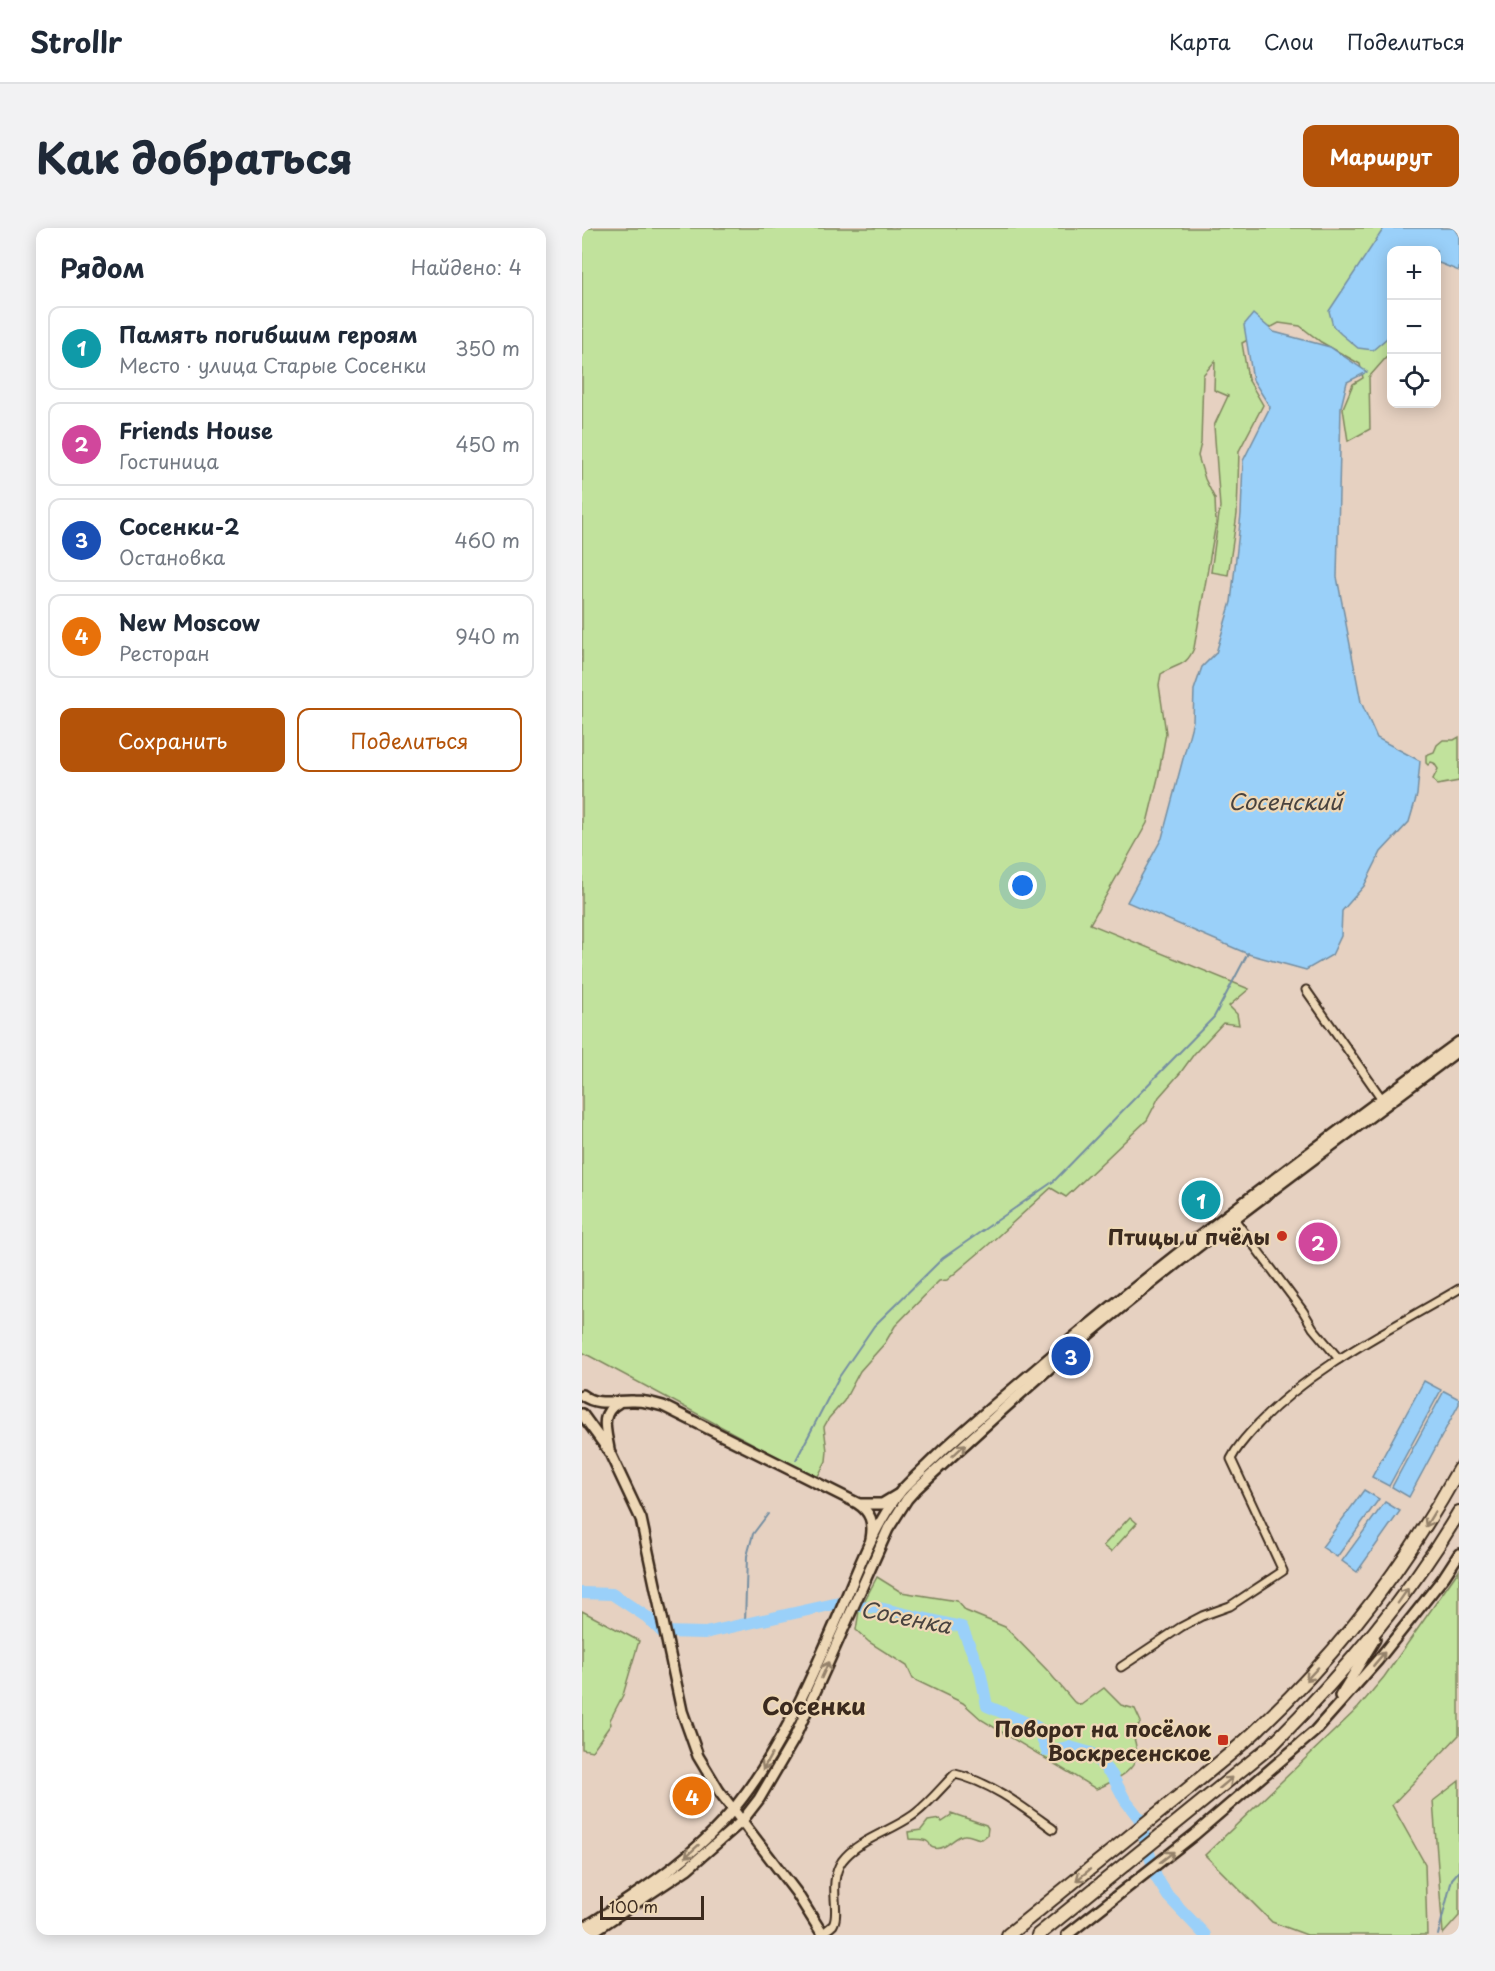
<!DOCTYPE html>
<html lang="ru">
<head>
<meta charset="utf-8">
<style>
  :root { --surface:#fff; --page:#f2f2f3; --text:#1f2937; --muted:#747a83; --line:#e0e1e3; --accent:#b45309 }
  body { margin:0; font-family:"Playpen Sans",sans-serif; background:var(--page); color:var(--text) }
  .controls { position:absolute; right:18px; top:18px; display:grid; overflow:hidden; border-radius:12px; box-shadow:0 3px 15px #0003 }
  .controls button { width:54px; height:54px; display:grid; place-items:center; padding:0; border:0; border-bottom:2px solid var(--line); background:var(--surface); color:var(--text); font:30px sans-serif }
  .scale { position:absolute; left:18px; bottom:15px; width:104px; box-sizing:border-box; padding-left:6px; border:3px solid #3b2a1e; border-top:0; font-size:16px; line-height:21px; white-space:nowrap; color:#3b2a1e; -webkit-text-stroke:4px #eed8b7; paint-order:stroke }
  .you { position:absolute; left:441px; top:658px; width:21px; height:21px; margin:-15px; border:4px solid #fff; border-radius:50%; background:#1a73e8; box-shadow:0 0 0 9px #1a73e833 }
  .badge { display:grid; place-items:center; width:39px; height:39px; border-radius:50%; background:var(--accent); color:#fff; font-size:20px; font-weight:700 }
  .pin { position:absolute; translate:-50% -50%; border:3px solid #fff; box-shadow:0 2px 6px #0006 }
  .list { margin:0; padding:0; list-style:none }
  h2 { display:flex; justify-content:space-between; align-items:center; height:78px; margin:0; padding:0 24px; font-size:26px }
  h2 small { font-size:20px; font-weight:400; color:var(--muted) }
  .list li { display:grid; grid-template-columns:39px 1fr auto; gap:18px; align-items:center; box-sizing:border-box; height:84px; margin:0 12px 12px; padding:0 12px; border:2px solid var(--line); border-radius:12px }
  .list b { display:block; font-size:22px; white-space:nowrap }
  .list p { margin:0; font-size:20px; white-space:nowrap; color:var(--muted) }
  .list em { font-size:20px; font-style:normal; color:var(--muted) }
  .actions { display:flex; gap:12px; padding:18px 24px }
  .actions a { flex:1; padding:14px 0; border:2px solid var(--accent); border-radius:12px; text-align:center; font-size:21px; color:var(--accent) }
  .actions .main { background:var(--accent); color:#fff }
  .icon { flex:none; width:33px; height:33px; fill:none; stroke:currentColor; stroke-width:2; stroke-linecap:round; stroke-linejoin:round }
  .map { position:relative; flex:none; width:877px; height:1707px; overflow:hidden; border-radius:12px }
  header { display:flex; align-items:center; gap:36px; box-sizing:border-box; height:84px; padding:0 30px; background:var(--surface); border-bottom:2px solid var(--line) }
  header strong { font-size:28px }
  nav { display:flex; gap:33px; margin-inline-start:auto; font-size:21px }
  .intro { display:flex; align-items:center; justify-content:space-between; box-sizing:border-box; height:144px; padding:0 36px }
  h1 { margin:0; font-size:42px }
  .button { padding:15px 27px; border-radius:12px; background:var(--accent); color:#fff; font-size:21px; font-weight:700 }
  main { display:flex; gap:36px; padding:0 36px }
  aside { flex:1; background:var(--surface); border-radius:12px; box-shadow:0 3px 15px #0003 }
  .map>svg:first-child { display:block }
  .green { fill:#c1e29c; stroke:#7e865d; stroke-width:1.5 }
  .water { fill:#9ad0f9; stroke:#748ea1; stroke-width:1.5 }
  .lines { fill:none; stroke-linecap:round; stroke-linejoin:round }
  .stream { stroke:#748ea1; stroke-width:2 }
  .river { stroke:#9ad0f9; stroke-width:12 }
  .street-casing { stroke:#3b2a1e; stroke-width:11 }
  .secondary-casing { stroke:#3b2a1e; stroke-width:14 }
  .highway-casing { stroke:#3b2a1e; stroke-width:16 }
  .street { stroke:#eed8b7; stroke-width:7 }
  .secondary { stroke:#eed8b7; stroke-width:9 }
  .highway { stroke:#eed8b7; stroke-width:12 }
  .oneway { stroke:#94816a }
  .poi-dot { fill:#c8321e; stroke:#eed8b7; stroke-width:2 }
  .labels { text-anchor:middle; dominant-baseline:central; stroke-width:4.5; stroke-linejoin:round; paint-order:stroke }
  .poi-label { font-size:21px; font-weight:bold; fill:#3b2a1e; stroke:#eed8b7; text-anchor:end }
  .water-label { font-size:22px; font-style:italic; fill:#49433f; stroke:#eed8b7 }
  .quarter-label { font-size:24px; font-weight:bold; fill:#3b2a1e; stroke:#eed8b7 }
</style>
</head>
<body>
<header>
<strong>Strollr</strong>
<nav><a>Карта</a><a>Слои</a><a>Поделиться</a></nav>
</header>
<div class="intro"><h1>Как добраться</h1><a class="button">Маршрут</a></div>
<main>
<aside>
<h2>Рядом<small>Найдено: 4</small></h2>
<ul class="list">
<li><span class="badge" style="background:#0f9aa8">1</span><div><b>Память погибшим героям</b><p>Место · улица Старые Сосенки</p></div><em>350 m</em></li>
<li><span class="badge" style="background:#d1479c">2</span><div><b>Friends House</b><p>Гостиница</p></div><em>450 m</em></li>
<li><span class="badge" style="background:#1a4fb4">3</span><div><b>Сосенки-2</b><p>Остановка</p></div><em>460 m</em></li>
<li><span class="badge" style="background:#e8710a">4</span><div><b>New Moscow</b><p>Ресторан</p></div><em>940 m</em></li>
</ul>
<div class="actions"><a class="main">Сохранить</a><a>Поделиться</a></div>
</aside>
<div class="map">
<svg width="877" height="1707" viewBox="0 0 877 1707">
  <rect width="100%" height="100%" fill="#e6d1c1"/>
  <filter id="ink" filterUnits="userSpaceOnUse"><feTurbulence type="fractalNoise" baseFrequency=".0167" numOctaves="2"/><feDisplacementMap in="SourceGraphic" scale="12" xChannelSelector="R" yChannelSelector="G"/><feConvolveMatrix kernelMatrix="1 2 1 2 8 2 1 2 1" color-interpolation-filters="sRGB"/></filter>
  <g filter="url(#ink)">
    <!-- green -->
    <g class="green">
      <path d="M0,0H810L788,117L806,108H809V124L787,149L788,201L766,213L761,180L771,156L781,150L778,136L739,114L718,98L697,95L660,115L666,151L681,177L657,223L655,286L646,347L629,344L638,279L632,198L646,168L632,162L633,133L621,147L619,215L616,228L623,251L633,271L634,295L612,420C604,440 595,435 579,446L577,457L584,505L576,550L565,595L508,696L667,761L647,778L655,786L657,797L641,795L612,826L599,844L577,869L565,892L484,969L469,960L405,1018L365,1052L357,1053L313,1098L303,1115L278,1143L262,1173L247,1190L242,1199L245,1223L244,1233L235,1250L0,1124Z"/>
      <path d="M877,509V553L855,557L851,551L856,541L852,535L849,534L846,537L844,535V527L852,524L855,517L861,512H872Z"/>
      <path d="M548,1289L555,1295L529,1324L521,1318Z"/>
      <path d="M877,1342V1507L810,1577L843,1636L845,1707H725L690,1694L623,1627L776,1480L802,1449Z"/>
      <path d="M295,1349L319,1364L375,1373L384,1383L423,1399L465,1442L492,1474L499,1477L522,1460L539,1477L553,1481L559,1494L550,1504C558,1526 557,1538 536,1550C529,1554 522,1558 514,1561L400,1492L381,1475L331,1451L325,1438L287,1414L274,1402L277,1383Z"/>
      <path d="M0,1383L57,1413L41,1467L28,1492L29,1496L10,1523L0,1521Z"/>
      <path d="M877,1553V1688L861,1706L851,1573Z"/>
      <path d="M369,1585L404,1597L406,1600L405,1607L400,1611C394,1611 388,1606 382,1607C372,1608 364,1623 352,1620C346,1619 350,1617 346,1614C341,1610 332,1612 327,1611L326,1604L339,1602L346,1593L358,1591L360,1594L369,1588Z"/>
    </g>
    <!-- water -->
    <g class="water">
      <path d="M802,0H872L877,8V43L857,35L855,37L854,22H810L809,101L805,110L791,122L776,120L759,106L751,98L747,83Z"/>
      <path d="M671,86L692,104L748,119L785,144L765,154L759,179L755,349L779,474L795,510L838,533L835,567L827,594L799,624L782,658L760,683L759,708L750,727L724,742L666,726L545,674L580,610L611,493L612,462L620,439L634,425L649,374L659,286L661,233L688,179L671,152L662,97Z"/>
      <path d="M842,1153L859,1162L807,1258L790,1249Z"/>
      <path d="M862,1163L877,1171V1176L827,1269L810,1259Z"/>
      <path d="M782,1262L797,1271L755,1329L740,1319Z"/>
      <path d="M803,1274L818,1283L775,1344L760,1333Z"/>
    </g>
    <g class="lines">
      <!-- stream -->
      <g class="stream">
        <path d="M214,1232L257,1149L292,1098L361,1030L472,953L632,789L666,725"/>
        <path d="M163,1395L165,1328L171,1306L186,1286"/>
        <path d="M856,1707L870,1651L877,1643"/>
      </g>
      <!-- river -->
      <path class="river" d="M0,1365L30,1366L65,1389L80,1404L123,1405L257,1375L302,1381L380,1399L398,1443L405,1478L455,1499L465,1523L488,1519L509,1525L530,1547L543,1572L557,1590L574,1649L586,1668L623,1707"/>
      <defs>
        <g id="street">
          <path d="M724,762L800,871"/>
          <path d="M650,988L721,1083L731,1100L757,1131"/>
          <path d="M539,1439L599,1399L620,1388L648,1378L701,1343L649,1231C656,1217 666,1207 677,1195C733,1137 808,1102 877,1061"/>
          <path d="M240,1706C243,1703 248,1700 251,1697C259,1684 245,1655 260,1633C276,1611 313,1602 334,1585C348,1574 360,1559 373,1546C409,1554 442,1580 471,1601"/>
        </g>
        <g id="secondary">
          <path d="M0,1167C16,1179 33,1172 52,1173C62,1173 71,1175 81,1178L275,1275C289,1284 292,1295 289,1311"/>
          <path d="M0,1186L27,1223L59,1291L100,1483L116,1528L137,1563L214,1664L241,1707"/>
          <path d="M27,1221C24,1203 17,1185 36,1175"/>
          <path d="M278,1276H300L315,1267"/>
          <path d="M758,1468L793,1411"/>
          <path d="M0,1701C53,1668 115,1628 154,1578C195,1527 223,1464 249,1405C270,1359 288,1301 320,1262C333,1248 348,1235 361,1222C396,1190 432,1160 467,1130C599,1019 738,916 877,814"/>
          <path d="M6,1707L105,1641L160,1593L177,1571L212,1511L306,1301L325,1271L334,1261C395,1205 456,1148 520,1095C636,1000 758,912 877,822"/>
          <path d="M485,1707L612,1607L732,1504L796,1432L862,1349L877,1326"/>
        </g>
        <g id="highway">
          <path d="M426,1707C486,1659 546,1610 606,1561C630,1540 656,1521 678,1499C758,1423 824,1337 877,1241"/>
          <path d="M456,1707L690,1517C761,1446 826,1370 877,1284"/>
        </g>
      </defs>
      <!-- street casing -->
      <use href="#street" class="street-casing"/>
      <!-- secondary casing -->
      <use href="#secondary" class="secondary-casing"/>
      <!-- highway casing -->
      <use href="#highway" class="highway-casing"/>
      <!-- street -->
      <use href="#street" class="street"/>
      <!-- secondary -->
      <use href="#secondary" class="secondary"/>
      <!-- highway -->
      <use href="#highway" class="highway"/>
    </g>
    <!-- one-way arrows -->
    <defs><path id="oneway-shaft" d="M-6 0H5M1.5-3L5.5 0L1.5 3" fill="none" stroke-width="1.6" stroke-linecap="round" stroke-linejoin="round" transform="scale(1.5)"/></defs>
    <g class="oneway">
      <use href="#oneway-shaft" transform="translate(377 1222) rotate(-43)"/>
      <use href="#oneway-shaft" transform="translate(848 1291) rotate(121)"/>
      <use href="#oneway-shaft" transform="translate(821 1368) rotate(-55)"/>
      <use href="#oneway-shaft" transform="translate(797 1431) rotate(-50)"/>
      <use href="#oneway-shaft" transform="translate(243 1442) rotate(-66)"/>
      <use href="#oneway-shaft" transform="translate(730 1446) rotate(133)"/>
      <use href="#oneway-shaft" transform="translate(185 1534) rotate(119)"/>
      <use href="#oneway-shaft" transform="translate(644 1555) rotate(-40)"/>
      <use href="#oneway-shaft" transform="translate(110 1623) rotate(138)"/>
      <use href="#oneway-shaft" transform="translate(585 1629) rotate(-38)"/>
      <use href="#oneway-shaft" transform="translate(501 1647) rotate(141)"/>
    </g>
  </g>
  <!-- markers -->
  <g class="poi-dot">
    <circle cx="700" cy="1008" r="6"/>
    <rect x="635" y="1506" width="12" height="12" rx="3"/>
  </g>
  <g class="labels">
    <!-- poi labels -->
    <g class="poi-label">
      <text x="688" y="1008">Птицы и пчёлы</text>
      <text x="629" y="1500">Поворот на посёлок<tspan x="629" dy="24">Воскресенское</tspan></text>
    </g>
    <!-- water labels -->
    <g class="water-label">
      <text x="703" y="572">Сосенский</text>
      <text transform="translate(324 1388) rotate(11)">Сосенка</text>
    </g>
    <!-- quarter labels -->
    <g class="quarter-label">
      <text x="232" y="1477">Сосенки</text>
    </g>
  </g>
</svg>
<div class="controls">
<button>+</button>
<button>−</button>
<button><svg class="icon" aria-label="locate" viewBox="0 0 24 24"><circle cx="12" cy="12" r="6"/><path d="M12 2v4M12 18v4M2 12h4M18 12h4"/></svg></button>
</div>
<div class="scale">100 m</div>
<div class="you"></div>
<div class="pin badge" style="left:619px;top:972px;background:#0f9aa8">1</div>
<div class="pin badge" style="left:736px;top:1014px;background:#d1479c">2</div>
<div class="pin badge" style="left:489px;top:1128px;background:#1a4fb4">3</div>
<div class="pin badge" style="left:110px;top:1568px;background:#e8710a">4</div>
</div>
</main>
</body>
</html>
